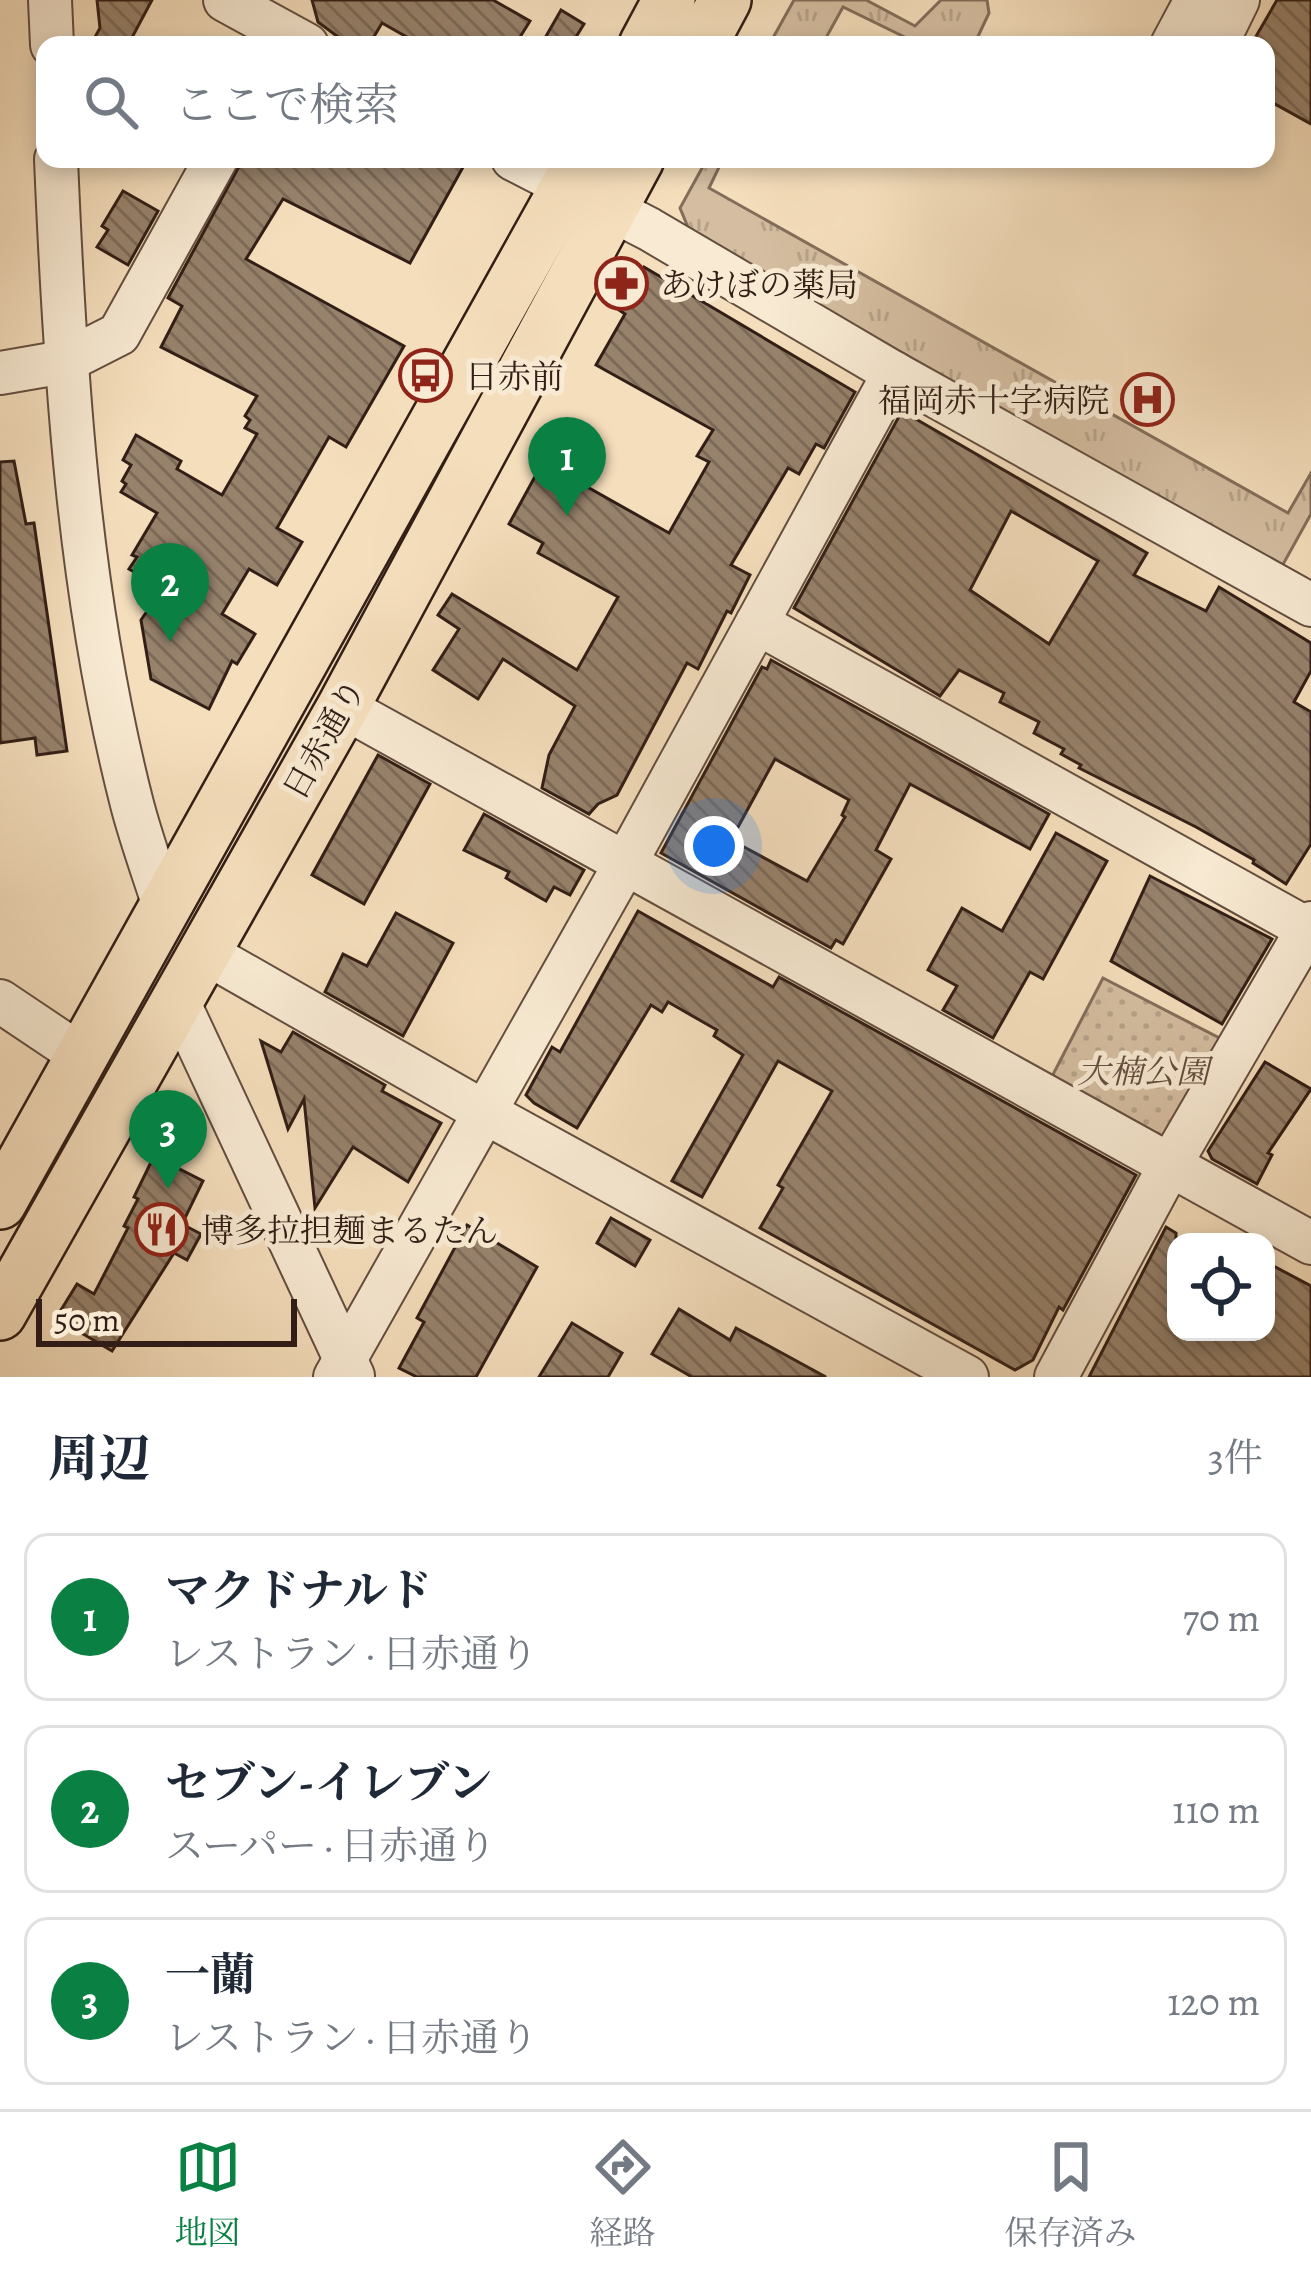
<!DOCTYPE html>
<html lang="ja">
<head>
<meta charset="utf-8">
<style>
  :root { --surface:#fff; --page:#f2f2f3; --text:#1f2937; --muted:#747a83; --line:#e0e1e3; --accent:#0b8043 }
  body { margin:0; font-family:Alegreya,"Noto Serif JP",serif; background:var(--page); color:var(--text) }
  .controls { position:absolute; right:36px; bottom:36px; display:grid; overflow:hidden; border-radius:24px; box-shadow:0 6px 18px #0003 }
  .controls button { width:108px; height:108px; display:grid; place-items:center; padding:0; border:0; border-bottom:3px solid var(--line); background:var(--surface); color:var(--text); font:60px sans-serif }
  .scale { position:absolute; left:36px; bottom:30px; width:261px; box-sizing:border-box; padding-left:12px; border:6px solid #321e16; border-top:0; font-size:33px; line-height:42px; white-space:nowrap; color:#321e16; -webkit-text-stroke:9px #f8ead3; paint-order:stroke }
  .you { position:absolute; left:714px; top:846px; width:42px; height:42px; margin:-30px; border:9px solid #fff; border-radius:50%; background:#1a73e8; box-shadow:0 0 0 18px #1a73e833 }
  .badge { display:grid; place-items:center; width:78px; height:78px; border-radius:50%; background:var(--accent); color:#fff; font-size:39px; font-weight:700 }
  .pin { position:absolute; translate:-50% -99px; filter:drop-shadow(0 3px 6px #0008) }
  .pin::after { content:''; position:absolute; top:63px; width:42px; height:36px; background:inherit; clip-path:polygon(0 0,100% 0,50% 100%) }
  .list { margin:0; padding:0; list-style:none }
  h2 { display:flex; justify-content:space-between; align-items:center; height:156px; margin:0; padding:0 48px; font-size:51px }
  h2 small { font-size:39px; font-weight:400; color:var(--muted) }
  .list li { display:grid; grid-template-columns:78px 1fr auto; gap:36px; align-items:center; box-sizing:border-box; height:168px; margin:0 24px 24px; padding:0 24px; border:3px solid var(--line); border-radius:24px }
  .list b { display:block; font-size:45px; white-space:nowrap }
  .list p { margin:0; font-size:39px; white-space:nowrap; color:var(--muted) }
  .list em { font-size:39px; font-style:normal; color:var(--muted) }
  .icon { flex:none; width:66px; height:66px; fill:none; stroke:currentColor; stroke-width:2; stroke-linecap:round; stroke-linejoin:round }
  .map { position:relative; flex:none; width:1311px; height:1377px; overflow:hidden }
  .search { position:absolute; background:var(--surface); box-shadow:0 6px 18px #0003; left:36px; right:36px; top:36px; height:132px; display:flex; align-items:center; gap:30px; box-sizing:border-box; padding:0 42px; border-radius:24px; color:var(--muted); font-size:45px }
  .sheet { height:732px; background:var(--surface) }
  nav { display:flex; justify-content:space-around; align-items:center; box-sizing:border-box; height:168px; border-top:3px solid var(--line); background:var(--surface); font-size:33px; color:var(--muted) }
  nav a { display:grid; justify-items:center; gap:6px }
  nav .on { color:var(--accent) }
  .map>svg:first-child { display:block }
  .grass { fill:url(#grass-tufts); stroke:#836e5b; stroke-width:3 }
  .park { fill:url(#park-dots); stroke:#836e5b; stroke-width:3 }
  .building { fill:url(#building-back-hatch); stroke:#321e16; stroke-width:3; fill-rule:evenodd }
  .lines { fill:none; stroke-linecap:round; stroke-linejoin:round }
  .minor-casing { stroke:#634e40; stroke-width:46 }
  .major-casing { stroke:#321e16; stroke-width:56 }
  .minor { stroke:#f8ead3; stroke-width:42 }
  .major { stroke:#f5debc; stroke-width:51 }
  .labels { text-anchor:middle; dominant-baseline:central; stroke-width:10; stroke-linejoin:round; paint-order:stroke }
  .poi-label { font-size:33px; fill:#321e16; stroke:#f8ead3; text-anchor:start }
  .street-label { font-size:33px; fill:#321e16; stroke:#f8ead3 }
  .park-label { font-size:33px; font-style:italic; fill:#634e3f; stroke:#f8ead3 }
</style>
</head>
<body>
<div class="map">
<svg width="1311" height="1377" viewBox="0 0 1311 1377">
  <defs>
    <pattern id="grass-tufts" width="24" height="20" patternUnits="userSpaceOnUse" patternTransform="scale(3)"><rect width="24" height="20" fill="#d4bda0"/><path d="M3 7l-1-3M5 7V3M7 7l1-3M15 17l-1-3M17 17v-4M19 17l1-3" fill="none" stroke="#b6a289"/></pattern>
    <pattern id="park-dots" width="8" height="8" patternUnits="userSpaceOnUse" patternTransform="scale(3)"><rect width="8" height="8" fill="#d4bda0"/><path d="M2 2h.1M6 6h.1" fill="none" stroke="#b6a289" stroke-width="1.8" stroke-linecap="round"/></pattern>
    <pattern id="building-back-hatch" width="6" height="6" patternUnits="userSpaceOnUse" patternTransform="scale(3)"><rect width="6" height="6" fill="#97826c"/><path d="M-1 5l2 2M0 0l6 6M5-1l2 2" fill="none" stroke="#7c6a58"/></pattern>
  </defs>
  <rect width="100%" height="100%" fill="#f5debc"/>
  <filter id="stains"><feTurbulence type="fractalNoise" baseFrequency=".00167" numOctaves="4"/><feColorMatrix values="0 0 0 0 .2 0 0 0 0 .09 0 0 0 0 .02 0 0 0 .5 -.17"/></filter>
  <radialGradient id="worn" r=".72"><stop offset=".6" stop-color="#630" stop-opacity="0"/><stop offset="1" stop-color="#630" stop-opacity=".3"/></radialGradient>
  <!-- grass -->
  <g class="grass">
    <path d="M794,0H866L915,26L941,0H987L989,13L974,45H921L843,7L822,45H769Z"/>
    <path d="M707,159H723L709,188L1288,513L1311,473V514L1281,568L690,232L680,208Z"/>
  </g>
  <!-- park -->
  <path class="park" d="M1103,978L1231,1044L1168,1160L1046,1088Z"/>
  <!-- building -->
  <g class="building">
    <path d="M97,0H152L128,45H111L95,37L100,28Z"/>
    <path d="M312,0H493L530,21L515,45H421L382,23L369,45H349L318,22Z"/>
    <path d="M1277,0H1311V124L1266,99V45H1251Z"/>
    <path d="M561,10L584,24L571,45H541Z"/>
    <path d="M243,159H448L463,167L410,263L283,199L246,259L404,346L346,447L329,437L277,528L302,542L277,585L249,569L222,614L255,634L237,664L232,661L209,709L151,679L141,620L156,598L134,584L139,575L129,569L137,557L132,555L157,513L121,492L126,484L122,481L131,465L123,460L136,435L181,461L177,469L222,495L257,434L245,428L250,420L245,416L257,396L161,347L182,306L168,298Z"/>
    <path d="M123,191L158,211L128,265L97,247L108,230L102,226Z"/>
    <path d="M644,267L855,392L824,448L816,444L799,474L788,468L731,565L750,575L731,613L727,611L698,669L687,663L617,795L598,804L589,814L542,788L549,755L575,706L503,659L478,699L433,670L459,629L438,615L452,594L577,670L618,597L538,553L543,543L509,524L543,462L669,533L709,462L697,456L713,430L596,365L625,314L619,310Z"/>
    <path d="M902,411L1147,553L1134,575L1206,611L1219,587L1311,643V671L1294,702L1311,712V844L1286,884L1253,863L1254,860L1196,827L1079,768L1081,765L1061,754L1064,749L1034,733L1039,722L1000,702L1004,693L959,670L940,696L794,608ZM1011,511L1098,561L1049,644L970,590Z"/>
    <path d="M14,461L26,524L34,523L67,751L37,755L35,738L0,743V462Z"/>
    <path d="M771,660L1049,814L1030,849L910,784L876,850L891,859L843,944L836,940L831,948L661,853L762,667L767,669ZM775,759L849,800L842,815L845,817L807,881L731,840Z"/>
    <path d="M378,755L430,784L364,904L312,875Z"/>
    <path d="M484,814L584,870L570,895L554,887L546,901L506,878L509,872L464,850Z"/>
    <path d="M1056,833L1107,861L1043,979L1030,972L993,1038L943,1010L957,986L928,970L962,908L1002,931Z"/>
    <path d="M1150,876L1272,939L1222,1024L1111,961Z"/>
    <path d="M638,911L773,987L779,977L1136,1175L1063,1310L1059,1307L1033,1360L1015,1370L760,1228L783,1188L778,1185L832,1091L778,1061L702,1197L672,1181L743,1055L714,1036L717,1030L668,1002L662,1012L651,1005L577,1128L534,1103L526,1095L552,1047L560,1052Z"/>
    <path d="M396,913L453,943L403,1036L325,992L343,954L367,966Z"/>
    <path d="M293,1032L385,1085L382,1091L441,1123L408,1182L353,1147L315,1208L304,1099L288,1129L261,1041L281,1052Z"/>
    <path d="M1265,1062L1311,1089L1268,1153L1272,1155L1257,1184L1212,1159L1208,1151Z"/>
    <path d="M154,1156L203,1181L182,1224L201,1234L187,1260L174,1253L112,1351L56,1318L77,1284L94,1294L128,1228L124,1226L138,1199L134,1197Z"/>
    <path d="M611,1218L650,1240L635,1266L597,1243Z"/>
    <path d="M467,1225L537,1267L476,1377H417L399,1368L424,1322L417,1318Z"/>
    <path d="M1166,1227L1176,1233V1332H1266V1262L1311,1286V1377H1089Z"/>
    <path d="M679,1309L730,1340L736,1328L826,1377H692L652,1354Z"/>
    <path d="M572,1323L622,1353L608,1377H539Z"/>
  </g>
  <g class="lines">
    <defs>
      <g id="minor">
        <path d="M50,0L52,45"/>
        <path d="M225,0L307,45"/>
        <path d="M1172,45L1196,0"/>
        <path d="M1216,45L1238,0"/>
        <path d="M56,159C65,375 78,593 132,804C141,839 154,874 165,909"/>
        <path d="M513,159L649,229L894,373L1311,605"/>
        <path d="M0,373L64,362L119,334L216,159"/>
        <path d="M757,623L1311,931"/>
        <path d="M343,707L1311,1243"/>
        <path d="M204,952L486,1113L967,1377"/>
        <path d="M177,999L353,1376"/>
        <path d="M0,1001L82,1056"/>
        <path d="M335,1377L625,864L894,373"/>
        <path d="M1056,1377L1170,1165L1311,923"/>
      </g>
      <g id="major">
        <path d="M645,45L669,0"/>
        <path d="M701,45L725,0"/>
        <path d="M0,1203L582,159"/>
        <path d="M0,1314L343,707L638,159"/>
      </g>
    </defs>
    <!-- minor casing -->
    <use href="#minor" class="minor-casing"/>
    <!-- major casing -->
    <use href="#major" class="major-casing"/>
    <!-- minor -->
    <use href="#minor" class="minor"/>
    <!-- major -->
    <use href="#major" class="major"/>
  </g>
  <!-- icons -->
  <defs>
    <symbol id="pharmacy-ring" viewBox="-11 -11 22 22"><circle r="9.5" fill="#f8ead3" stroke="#8f2418" stroke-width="1.5"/><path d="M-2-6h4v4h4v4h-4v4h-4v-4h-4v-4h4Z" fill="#8f2418"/></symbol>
    <symbol id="bus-ring" viewBox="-11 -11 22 22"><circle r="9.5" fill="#f8ead3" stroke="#8f2418" stroke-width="1.5"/><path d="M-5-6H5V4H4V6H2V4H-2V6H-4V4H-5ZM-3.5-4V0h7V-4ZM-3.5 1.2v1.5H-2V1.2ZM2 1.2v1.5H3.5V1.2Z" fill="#8f2418"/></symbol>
    <symbol id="hospital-ring" viewBox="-11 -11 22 22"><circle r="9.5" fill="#f8ead3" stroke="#8f2418" stroke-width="1.5"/><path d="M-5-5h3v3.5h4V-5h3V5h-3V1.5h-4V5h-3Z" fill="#8f2418"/></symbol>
    <symbol id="restaurant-ring" viewBox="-11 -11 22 22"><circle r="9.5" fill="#f8ead3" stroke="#8f2418" stroke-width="1.5"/><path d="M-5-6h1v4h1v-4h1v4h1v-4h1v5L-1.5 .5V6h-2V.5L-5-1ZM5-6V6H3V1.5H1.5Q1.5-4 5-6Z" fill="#8f2418"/></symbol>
  </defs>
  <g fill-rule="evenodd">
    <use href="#pharmacy-ring" x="592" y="254" width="59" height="59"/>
    <use href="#bus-ring" x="396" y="346" width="59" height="59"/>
    <use href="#hospital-ring" x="1118" y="370" width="59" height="59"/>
    <use href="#restaurant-ring" x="132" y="1200" width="59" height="59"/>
  </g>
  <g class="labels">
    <!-- poi labels -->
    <g class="poi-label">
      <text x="660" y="284">あけぼの薬局</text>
      <text x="465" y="376">日赤前</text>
      <text x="1109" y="400" text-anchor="end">福岡赤十字病院</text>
      <text x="201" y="1230">博多拉担麺まるたん</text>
    </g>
    <!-- street labels -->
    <g class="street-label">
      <text transform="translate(324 739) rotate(-61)">日赤通り</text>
    </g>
    <!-- park labels -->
    <g class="park-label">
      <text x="1143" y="1071">大楠公園</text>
    </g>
  </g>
  <rect width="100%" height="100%" filter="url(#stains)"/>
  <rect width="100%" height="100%" fill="url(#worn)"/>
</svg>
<div class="controls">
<button><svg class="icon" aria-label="locate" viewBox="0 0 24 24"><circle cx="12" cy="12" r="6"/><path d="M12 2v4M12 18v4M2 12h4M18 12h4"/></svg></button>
</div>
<div class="scale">50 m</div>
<div class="you"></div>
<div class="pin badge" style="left:567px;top:516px">1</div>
<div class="pin badge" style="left:170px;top:642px">2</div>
<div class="pin badge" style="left:168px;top:1189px">3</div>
<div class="search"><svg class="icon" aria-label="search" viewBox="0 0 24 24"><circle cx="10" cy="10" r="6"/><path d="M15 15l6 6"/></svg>ここで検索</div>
</div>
<section class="sheet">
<h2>周辺<small>3件</small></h2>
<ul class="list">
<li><span class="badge">1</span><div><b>マクドナルド</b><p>レストラン · 日赤通り</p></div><em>70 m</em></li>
<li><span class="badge">2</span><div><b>セブン-イレブン</b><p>スーパー · 日赤通り</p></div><em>110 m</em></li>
<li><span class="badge">3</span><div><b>一蘭</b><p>レストラン · 日赤通り</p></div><em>120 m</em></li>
</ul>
</section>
<nav>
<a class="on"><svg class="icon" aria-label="map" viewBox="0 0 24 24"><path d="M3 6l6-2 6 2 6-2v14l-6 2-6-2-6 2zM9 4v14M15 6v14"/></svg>地図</a>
<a><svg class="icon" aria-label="directions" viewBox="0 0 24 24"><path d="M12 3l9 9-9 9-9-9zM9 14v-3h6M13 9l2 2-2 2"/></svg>経路</a>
<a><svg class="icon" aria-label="saved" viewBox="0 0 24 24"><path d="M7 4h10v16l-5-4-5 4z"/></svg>保存済み</a>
</nav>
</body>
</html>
